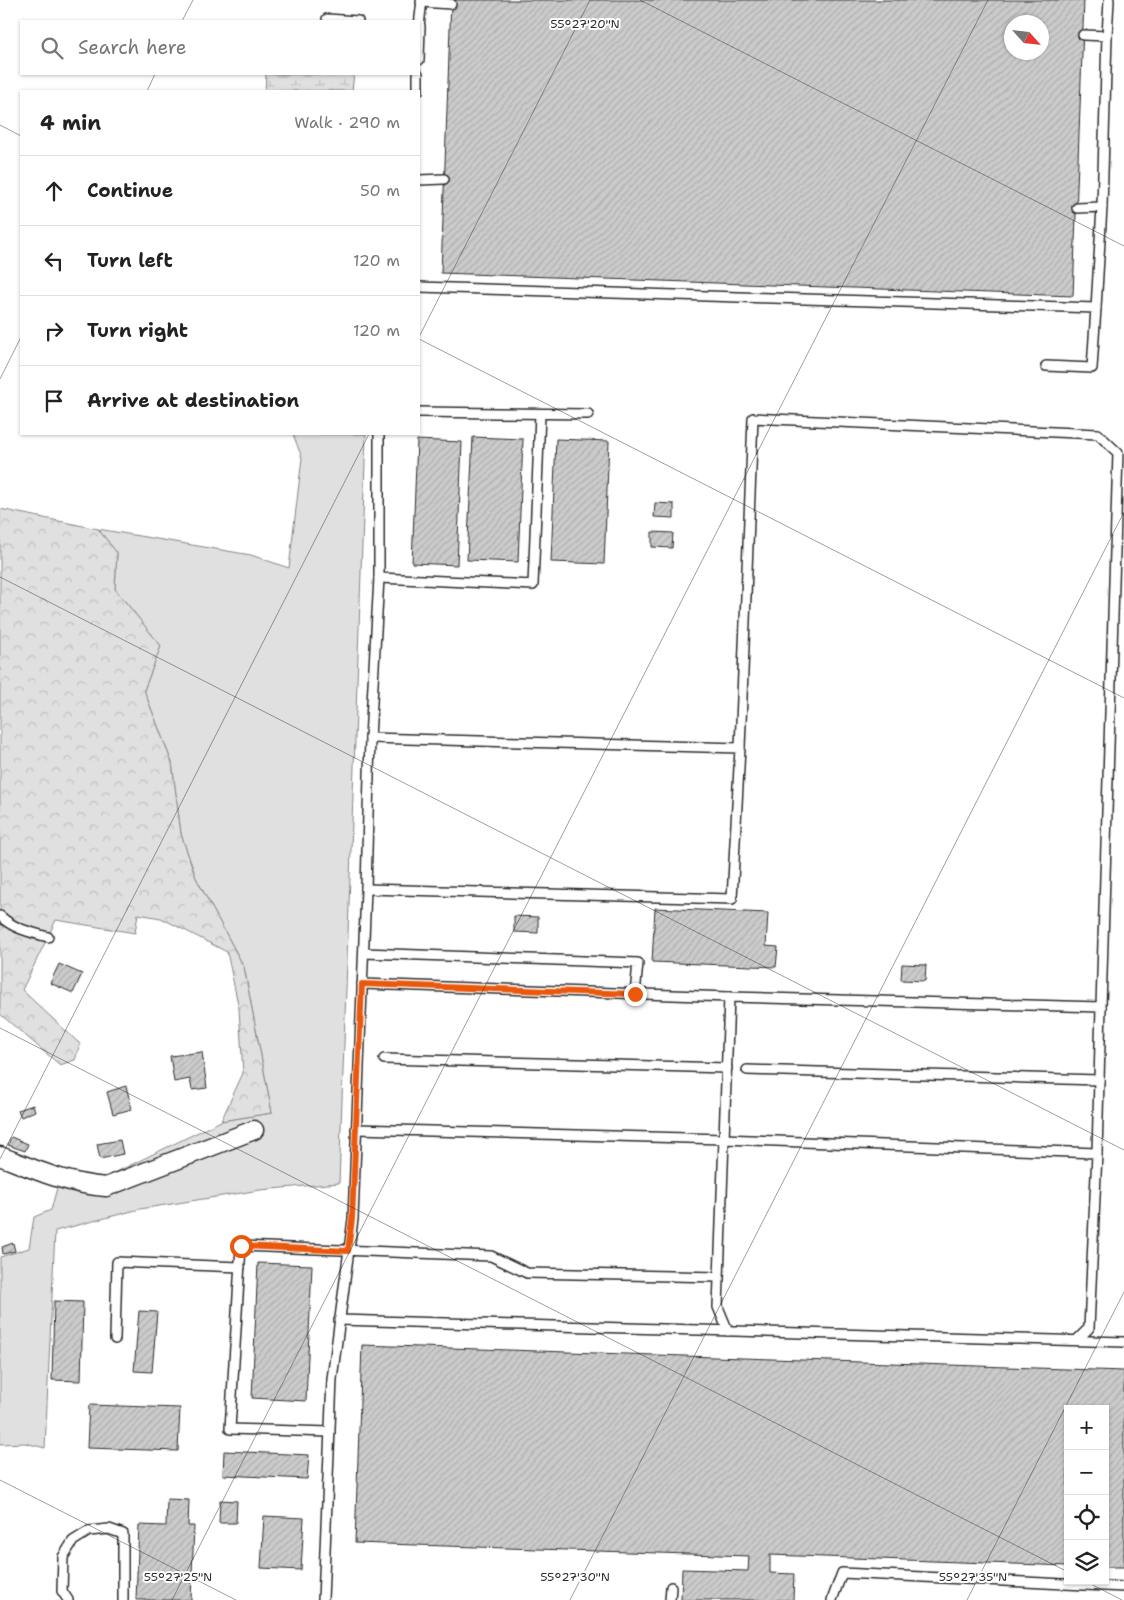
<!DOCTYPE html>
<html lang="en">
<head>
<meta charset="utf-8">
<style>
  :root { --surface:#fff; --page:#f6f6f6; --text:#222; --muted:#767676; --line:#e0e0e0 }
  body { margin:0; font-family:"Shantell Sans",sans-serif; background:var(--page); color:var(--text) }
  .controls { position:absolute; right:15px; bottom:15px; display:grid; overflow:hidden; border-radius:0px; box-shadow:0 1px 4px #0004 }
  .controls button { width:45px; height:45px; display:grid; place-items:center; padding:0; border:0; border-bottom:1px solid var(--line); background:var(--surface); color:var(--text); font:25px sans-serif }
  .compass { position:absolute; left:1004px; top:15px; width:45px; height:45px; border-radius:50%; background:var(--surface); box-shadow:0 1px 4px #0004; rotate:117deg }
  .stop { position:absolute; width:15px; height:15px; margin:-11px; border:4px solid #ea580c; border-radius:50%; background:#fff }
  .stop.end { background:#ea580c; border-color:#fff; box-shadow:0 1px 5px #0008 }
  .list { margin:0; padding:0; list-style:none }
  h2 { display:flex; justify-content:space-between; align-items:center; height:65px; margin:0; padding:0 20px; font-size:21px }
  h2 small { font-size:16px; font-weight:400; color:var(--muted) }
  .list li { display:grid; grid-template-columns:32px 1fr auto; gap:15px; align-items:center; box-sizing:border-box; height:70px; padding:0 20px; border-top:1px solid var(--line) }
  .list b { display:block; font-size:19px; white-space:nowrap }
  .list em { font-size:16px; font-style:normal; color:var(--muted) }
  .icon { flex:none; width:28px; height:28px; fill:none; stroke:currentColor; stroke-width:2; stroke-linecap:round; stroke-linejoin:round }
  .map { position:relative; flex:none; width:1124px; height:1600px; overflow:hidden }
  .search { position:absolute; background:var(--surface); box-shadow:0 1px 4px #0004; left:20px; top:20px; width:400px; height:55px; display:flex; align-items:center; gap:12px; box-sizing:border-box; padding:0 18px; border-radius:0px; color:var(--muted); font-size:19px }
  .panel { position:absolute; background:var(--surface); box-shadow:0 1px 4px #0004; left:20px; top:90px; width:400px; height:345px; border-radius:0px }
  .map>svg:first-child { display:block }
  .green { fill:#e0e0e0; stroke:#868686 }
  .forest { fill:url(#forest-crowns); stroke:#868686 }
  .wetland { fill:url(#wetland-marsh); stroke:#868686 }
  .building { fill:url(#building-hatch); stroke:#2b2b2b; fill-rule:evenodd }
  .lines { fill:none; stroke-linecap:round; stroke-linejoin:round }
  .service-casing { stroke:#2b2b2b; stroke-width:12 }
  .minor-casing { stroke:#2b2b2b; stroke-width:21 }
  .service { stroke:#fff; stroke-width:9 }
  .minor { stroke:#fff; stroke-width:18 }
  .route { stroke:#ea580c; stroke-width:6 }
  .ticks { fill:none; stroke:#2b2b2b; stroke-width:1; stroke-opacity:0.45 }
  .ticks-label { font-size:12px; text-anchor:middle; fill:#2b2b2b; stroke:#fff; stroke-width:4; stroke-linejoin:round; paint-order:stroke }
</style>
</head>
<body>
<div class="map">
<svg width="1124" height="1600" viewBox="0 0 1124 1600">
  <defs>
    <pattern id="forest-crowns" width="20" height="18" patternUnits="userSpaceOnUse" patternTransform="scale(1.25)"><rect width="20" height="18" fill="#e0e0e0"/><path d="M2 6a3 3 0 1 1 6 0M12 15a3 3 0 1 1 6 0" fill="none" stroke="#c0c0c0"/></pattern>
    <pattern id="wetland-marsh" width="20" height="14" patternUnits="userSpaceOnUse" patternTransform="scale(1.25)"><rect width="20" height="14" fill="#e0e0e0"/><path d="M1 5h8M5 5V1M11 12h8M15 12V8" fill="none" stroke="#c0c0c0"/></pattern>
    <pattern id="building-hatch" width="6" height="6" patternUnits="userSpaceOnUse" patternTransform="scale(1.25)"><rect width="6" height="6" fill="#cbcbcb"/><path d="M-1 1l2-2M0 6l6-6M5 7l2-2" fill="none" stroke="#aeaeae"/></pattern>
  </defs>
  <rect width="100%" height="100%" fill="#fff"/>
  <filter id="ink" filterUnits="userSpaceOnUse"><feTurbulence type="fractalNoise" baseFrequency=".02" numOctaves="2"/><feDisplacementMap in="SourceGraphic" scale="10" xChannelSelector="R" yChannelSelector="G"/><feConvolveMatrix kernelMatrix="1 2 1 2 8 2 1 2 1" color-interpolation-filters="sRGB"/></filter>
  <g filter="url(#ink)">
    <!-- green -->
    <path class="green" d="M293,434H366L339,1183L260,1190L140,1209L55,1231L45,1448L25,1443L0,1444V1257L29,1248L34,1217L51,1210L61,1173L106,1177L221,1121L272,1113L244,967L196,878L181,834L172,763L144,690L161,646L115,589L117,553L98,529L251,555L289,568L302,458Z"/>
    <!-- forest -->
    <path class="forest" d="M0,509L98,529L117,553L115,589L161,646L144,690L172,763L181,834L196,878L244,967L272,1113L221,1121L243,1073L239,1009L227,952L161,918L138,914L135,933L56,920L22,990L80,1044L75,1060L60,1065L0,1014Z"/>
    <!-- wetland -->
    <path class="wetland" d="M266,74H354L352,91H265Z"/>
    <!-- building -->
    <g class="building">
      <path d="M451,0H1084L1073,296L441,273ZM1012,22H1042V52H1012Z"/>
      <path d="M473,437L523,439L518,562L467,560Z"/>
      <path d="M556,439L609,441L604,564L551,562Z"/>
      <path d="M417,440L462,442L457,565L412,563Z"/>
      <path d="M655,503L674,504V518L654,517Z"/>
      <path d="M652,532L673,533L672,548L652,547Z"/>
      <path d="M655,908L768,913L766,946L778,947L776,967L652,962Z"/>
      <path d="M514,916L538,917V933L514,932Z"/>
      <path d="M59,964L82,974L73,993L50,983Z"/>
      <path d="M902,964L926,965L925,981L901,980Z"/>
      <path d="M202,1052L207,1088L192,1090L190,1079L174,1082L170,1056Z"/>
      <path d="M126,1086L132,1109L113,1114L107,1092Z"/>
      <path d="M33,1105L35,1111L21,1117L18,1110Z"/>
      <path d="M11,1137L28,1144L25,1151L8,1145Z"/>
      <path d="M120,1140L123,1154L100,1159L97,1144Z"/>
      <path d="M13,1243L15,1251L3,1254L2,1247Z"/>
      <path d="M258,1263L312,1265L306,1401L252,1398Z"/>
      <path d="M54,1301L83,1302L81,1381L52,1380Z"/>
      <path d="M139,1311L157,1312L152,1372L134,1371Z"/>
      <path d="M362,1345L1124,1371V1567H1105V1409H1068V1566L770,1555V1573L794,1574L793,1600H681L682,1569L748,1571L749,1556L355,1543Z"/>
      <path d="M89,1405L180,1408L178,1451L87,1448Z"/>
      <path d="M224,1451L309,1455L307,1479L223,1475Z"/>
      <path d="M167,1499L189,1500L188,1526H194L191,1600H136L139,1525L166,1526Z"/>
      <path d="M220,1500L237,1501L236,1523H219Z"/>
      <path d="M264,1516L304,1518L301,1570L261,1568Z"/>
    </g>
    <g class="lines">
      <defs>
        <g id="service">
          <path d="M421,2L451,4"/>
          <path d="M327,19L358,21"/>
          <path d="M419,26L422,0"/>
          <path d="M1083,35L1107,36L1102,207"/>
          <path d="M1107,36L1109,0"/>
          <path d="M419,60L420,26"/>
          <path d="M418,91V74"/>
          <path d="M419,180L444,179"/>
          <path d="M1077,208L1102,207L1096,308"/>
          <path d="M419,287L1096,308L1092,368L1046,366"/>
          <path d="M419,412L588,414"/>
          <path d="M379,434V578L533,585L540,414"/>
          <path d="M740,748L753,418L1098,434L1118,453L1101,1007"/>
          <path d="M366,889L732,899L740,748L370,738"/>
          <path d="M0,916C14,929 30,932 48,937"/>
          <path d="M364,953L638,963L635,994"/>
          <path d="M362,984L729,997"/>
          <path d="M384,1059L727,1068"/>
          <path d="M747,1070L1099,1080"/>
          <path d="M356,1129L724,1139L729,997L1101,1007L1097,1153"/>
          <path d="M339,1320L1124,1342"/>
          <path d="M728,1331L718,1307L724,1139L1097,1153L1089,1328L1077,1340"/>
          <path d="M115,1339L117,1262L240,1267"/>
          <path d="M330,1432L230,1429L241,1246L491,1256L527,1273L719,1277"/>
          <path d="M68,1600L62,1591L63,1557L73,1541L89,1531L109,1529L123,1534V1600"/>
          <path d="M323,1600L332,1379L353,1219L366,889L370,738L379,578"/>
          <path d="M670,1600L671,1587"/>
          <path d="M832,1600L842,1573L1124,1587"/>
        </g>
        <path id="minor" d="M0,1156C36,1170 67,1184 106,1187L254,1130"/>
      </defs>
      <!-- service casing -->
      <use href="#service" class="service-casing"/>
      <!-- minor casing -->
      <use href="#minor" class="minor-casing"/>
      <!-- service -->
      <use href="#service" class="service"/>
      <!-- minor -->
      <use href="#minor" class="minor"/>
    </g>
  </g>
  <g class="lines" filter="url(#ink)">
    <!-- route -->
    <path class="route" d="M241,1246L348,1251L352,1219L362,984L635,994"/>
  </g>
  <!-- ticks -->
  <path class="ticks" d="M640,0L1124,246M182,21L193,0M147,91L155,74M0,125L21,136M419,337L590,0M419,339L1124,698M0,379L21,337M0,577L1124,1150M0,1028L1068,1572M0,1159L369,434M0,1480L236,1600M1085,1581L1122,1600M172,1600L988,0M570,1600L1124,512M967,1600L1124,1292"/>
  <g class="ticks-label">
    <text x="585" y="28">55°27'20"N</text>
    <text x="178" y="1581">55°27'25"N</text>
    <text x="575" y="1581">55°27'30"N</text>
    <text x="973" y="1581">55°27'35"N</text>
  </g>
</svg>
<div class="controls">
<button>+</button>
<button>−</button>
<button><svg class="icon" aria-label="locate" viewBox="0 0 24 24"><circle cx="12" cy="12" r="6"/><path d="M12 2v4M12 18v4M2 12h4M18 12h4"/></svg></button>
<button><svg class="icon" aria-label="layers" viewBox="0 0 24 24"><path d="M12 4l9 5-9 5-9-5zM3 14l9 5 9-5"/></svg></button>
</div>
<svg class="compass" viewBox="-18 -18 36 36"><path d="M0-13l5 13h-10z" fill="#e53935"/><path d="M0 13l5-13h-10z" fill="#767676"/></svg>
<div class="stop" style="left:241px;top:1246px"></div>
<div class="stop end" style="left:635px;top:994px"></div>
<div class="search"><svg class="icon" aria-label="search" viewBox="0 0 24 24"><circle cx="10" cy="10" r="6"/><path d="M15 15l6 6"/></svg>Search here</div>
<section class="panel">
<h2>4 min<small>Walk · 290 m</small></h2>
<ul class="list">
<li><svg class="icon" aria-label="ahead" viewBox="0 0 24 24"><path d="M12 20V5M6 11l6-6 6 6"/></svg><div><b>Continue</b></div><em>50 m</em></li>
<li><svg class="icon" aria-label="left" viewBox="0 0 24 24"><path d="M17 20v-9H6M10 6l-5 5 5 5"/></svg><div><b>Turn left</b></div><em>120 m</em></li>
<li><svg class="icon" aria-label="right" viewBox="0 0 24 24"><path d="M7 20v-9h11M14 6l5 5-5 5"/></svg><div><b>Turn right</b></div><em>120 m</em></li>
<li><svg class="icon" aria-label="arrive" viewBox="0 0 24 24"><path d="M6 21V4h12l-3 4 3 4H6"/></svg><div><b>Arrive at destination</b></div></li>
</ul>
</section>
</div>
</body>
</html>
